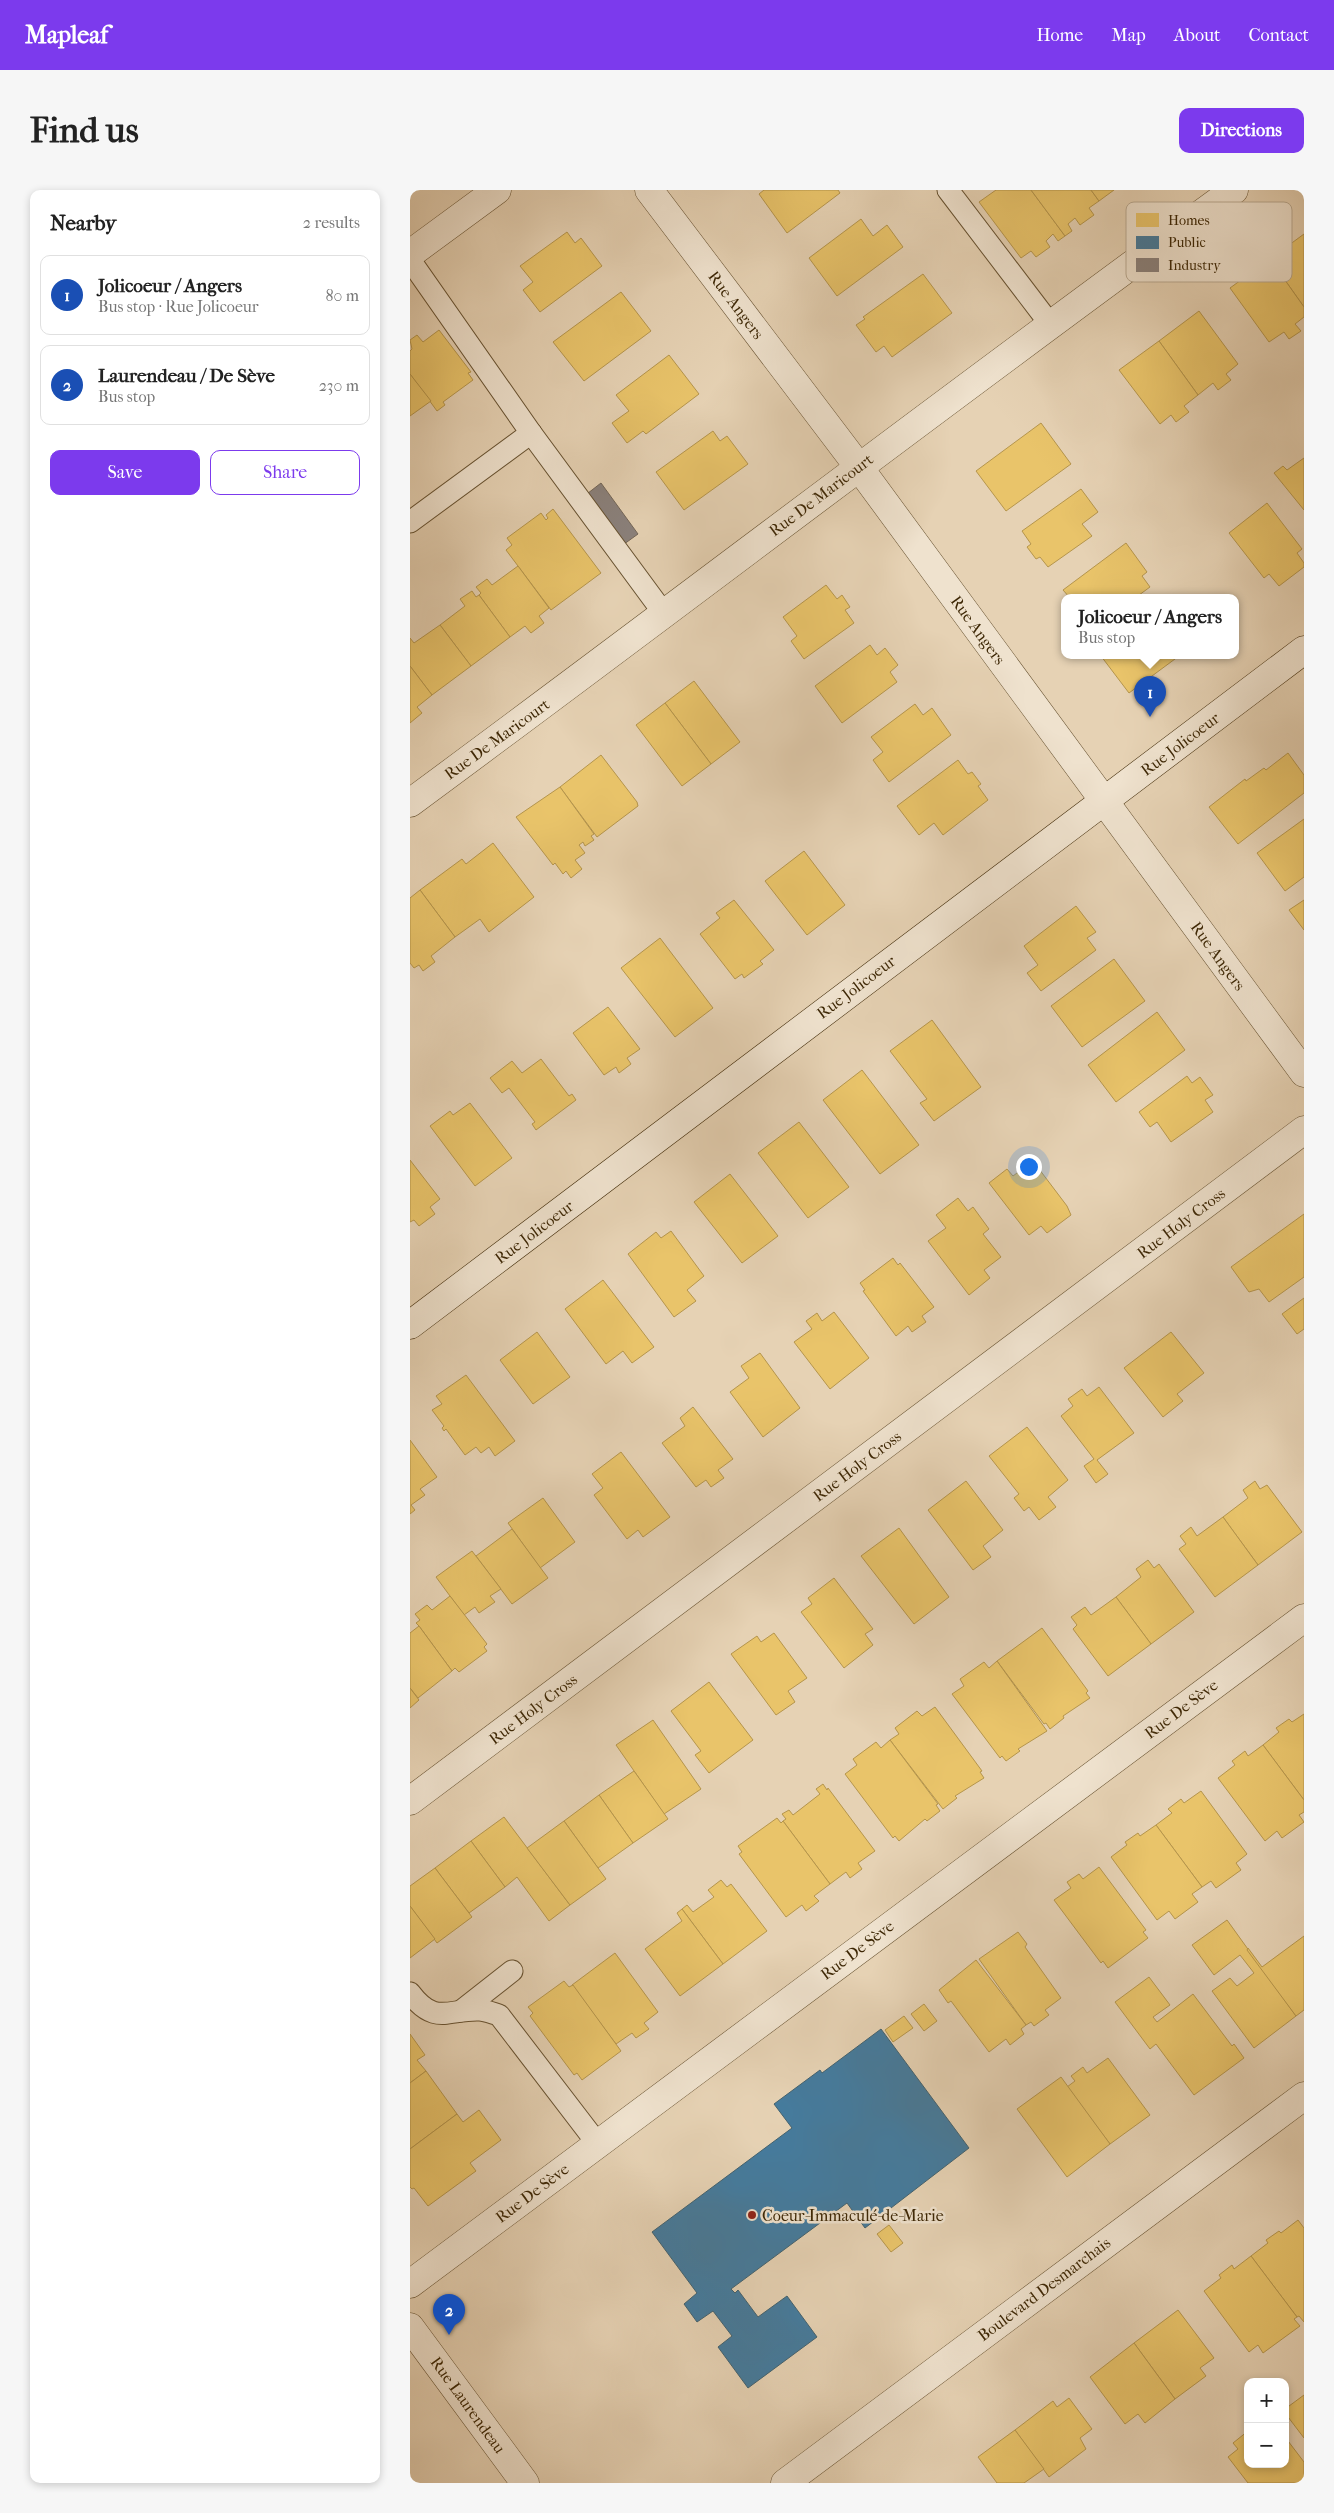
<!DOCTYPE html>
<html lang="en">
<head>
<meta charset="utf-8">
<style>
  :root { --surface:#fff; --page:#f6f6f6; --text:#222; --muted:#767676; --line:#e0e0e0; --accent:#7c3aed }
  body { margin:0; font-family:"IM FELL French Canon",serif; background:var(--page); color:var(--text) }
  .controls { position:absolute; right:15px; bottom:15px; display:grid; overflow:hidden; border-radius:10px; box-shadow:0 2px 8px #0003 }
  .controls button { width:45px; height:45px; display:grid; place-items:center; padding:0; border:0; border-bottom:1px solid var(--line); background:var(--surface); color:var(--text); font:25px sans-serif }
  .you { position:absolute; left:618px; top:976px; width:18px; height:18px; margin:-12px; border:4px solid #fff; border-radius:50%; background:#1a73e8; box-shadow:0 0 0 8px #1a73e833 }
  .badge { display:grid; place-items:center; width:32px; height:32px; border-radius:50%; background:var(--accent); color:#fff; font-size:16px; font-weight:700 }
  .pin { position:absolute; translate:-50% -41px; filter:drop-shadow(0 1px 2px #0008) }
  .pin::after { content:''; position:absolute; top:26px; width:18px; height:15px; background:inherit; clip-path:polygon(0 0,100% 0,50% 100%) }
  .popup { position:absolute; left:651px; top:404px; width:178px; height:65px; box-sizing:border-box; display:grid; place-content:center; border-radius:10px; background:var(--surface); filter:drop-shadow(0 1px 4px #0005); font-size:16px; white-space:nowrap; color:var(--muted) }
  .popup b { font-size:19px; color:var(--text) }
  .popup::after { content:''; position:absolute; left:50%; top:100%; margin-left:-10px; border:10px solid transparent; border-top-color:var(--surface) }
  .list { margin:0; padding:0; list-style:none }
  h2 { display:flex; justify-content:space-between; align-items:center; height:65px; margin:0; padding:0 20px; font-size:21px }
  h2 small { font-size:16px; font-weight:400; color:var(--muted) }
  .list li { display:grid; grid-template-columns:32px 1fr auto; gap:15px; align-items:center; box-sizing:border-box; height:80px; margin:0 10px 10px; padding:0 10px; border:1px solid var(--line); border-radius:10px }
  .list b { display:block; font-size:19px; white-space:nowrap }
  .list p { margin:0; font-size:16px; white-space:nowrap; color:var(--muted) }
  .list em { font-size:16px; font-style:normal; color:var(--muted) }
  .actions { display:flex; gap:10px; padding:15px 20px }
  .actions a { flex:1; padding:11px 0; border:1px solid var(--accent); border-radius:10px; text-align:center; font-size:18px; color:var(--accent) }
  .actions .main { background:var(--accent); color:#fff }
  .map { position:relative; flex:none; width:894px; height:2293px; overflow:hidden; border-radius:10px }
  header { display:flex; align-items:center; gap:30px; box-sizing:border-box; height:70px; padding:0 25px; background:var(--accent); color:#fff }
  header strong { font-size:24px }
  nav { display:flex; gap:28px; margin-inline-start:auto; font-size:18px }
  .intro { display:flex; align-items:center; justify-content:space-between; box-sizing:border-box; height:120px; padding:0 30px }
  h1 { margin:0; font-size:35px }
  .button { padding:12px 22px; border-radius:10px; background:var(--accent); color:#fff; font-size:18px; font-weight:700 }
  main { display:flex; gap:30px; padding:0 30px }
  aside { flex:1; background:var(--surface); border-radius:10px; box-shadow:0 2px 8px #0003 }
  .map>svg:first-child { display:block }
  .homes { fill:#e9c46a; stroke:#b5954c }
  .public { fill:#457b9d; stroke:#43626f }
  .industry { fill:#8a817c; stroke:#736658 }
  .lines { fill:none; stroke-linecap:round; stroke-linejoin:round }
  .lane-casing { stroke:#675231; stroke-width:23 }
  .street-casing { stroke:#675231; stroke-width:29 }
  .secondary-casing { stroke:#3d2705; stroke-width:29 }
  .lane { stroke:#efe2ce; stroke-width:21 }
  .street { stroke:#efe2ce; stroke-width:28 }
  .secondary { stroke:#efe2ce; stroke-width:28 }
  .poi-dot { fill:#8f2418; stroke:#efe2ce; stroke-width:2 }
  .labels { text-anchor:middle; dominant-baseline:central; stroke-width:5; stroke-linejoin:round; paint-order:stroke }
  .street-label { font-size:16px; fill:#3d2705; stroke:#efe2ce }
  .poi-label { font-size:16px; fill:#3d2705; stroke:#efe2ce; text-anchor:start }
  .key { fill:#efe2ce; stroke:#baaa92; stroke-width:1 }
  .key-label { font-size:14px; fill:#3d2705 }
</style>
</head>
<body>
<header>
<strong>Mapleaf</strong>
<nav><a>Home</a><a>Map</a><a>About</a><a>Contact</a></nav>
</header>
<div class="intro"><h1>Find us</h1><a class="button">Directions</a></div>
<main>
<aside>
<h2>Nearby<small>2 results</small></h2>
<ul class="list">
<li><span class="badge" style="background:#1a4fb4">1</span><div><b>Jolicoeur / Angers</b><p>Bus stop · Rue Jolicoeur</p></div><em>80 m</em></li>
<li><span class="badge" style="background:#1a4fb4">2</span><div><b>Laurendeau / De Sève</b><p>Bus stop</p></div><em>230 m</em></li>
</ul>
<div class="actions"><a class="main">Save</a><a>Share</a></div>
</aside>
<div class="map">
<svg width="894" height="2293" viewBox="0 0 894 2293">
  <rect width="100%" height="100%" fill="#e6d2b4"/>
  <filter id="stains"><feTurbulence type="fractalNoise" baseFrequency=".004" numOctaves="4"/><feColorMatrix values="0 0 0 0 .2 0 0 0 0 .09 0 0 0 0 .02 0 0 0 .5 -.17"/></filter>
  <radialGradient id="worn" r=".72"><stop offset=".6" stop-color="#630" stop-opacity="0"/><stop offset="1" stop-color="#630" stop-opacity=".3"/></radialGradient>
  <!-- homes -->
  <g class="homes">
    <path d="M354,0H428L430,3L377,43L349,4Z"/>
    <path d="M586,0H621L655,46L648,51L643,44L636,51L640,57L626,67L621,61L611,68L569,12Z"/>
    <path d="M621,0H681L689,11L679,18L684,25L670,35L665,28L658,34L662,41L655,46Z"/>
    <path d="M681,0H704L689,11Z"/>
    <path d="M451,29L463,46L477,35L493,57L427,106L399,68Z"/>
    <path d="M157,42L165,53L171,48L192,76L130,122L113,100L123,92L110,76Z"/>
    <path d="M894,44V117L860,69Z"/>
    <path d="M860,69L894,117V127L885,134L891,141L879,149L874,142L859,152L820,98Z"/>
    <path d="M513,84L542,123L482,167L474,156L466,162L446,135L455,129L453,127Z"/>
    <path d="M211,102L241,141L174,191L143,152Z"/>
    <path d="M789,121L828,174L816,184L821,190L808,200L803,193L788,205L749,151Z"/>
    <path d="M29,140L61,182L58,183L63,190L33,212L35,215L27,221L0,184V161L2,159L0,150L7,145L13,152Z"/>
    <path d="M749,151L788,205L774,216L779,222L766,232L761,225L750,234L709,180Z"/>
    <path d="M259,165L289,204L236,244L233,241L217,253L202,233L219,221L206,205Z"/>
    <path d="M0,184L21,211L0,226Z"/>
    <path d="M631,233L661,274L596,321L566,281Z"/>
    <path d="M303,241L310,251L317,246L338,274L274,320L246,282Z"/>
    <path d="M894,268V320L864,283L873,276L877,280Z"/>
    <path d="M671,299L688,322L672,334L682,346L638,377L630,367L626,369L617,357L621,354L612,341Z"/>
    <path d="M857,313L892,359L887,363L894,373V377L869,396L859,384L854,388L819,343Z"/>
    <path d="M143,319L191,383L141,420L96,360L102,355L97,348L131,323L136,330L138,328L136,325Z"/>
    <path d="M716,353L737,382L732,386L740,397L725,408H660L653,400Z"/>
    <path d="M108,376L139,418L129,426L134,433L121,443L115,436L100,447L69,405L71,403L66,397L77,389L82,395Z"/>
    <path d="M416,395L427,409L432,405L440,417L435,420L444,433L394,469L381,451L387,446L373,427Z"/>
    <path d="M62,401L66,407L69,405L100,447L61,476L30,435L55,416L50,409Z"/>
    <path d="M30,435L61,476L22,505L0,476V448L4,453Z"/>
    <path d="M460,455L467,465L475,458L488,475L480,482L487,492L432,533L405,496Z"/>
    <path d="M691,466H769L719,503Z"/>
    <path d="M0,476L22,505L7,517L12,523L0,533Z"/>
    <path d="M284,491L330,552L301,574L255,513Z"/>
    <path d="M255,513L301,574L272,596L226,535Z"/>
    <path d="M505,514L513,525L522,518L541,545L479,592L463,570L473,562L461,547Z"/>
    <path d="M878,563L894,585V603L828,654L799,617L835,589L836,591L854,578L856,580Z"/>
    <path d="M191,565L227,612L228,616L187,647L150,597Z"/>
    <path d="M548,570L558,584L562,582L571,594L568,596L578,610L533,645L524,633L509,645L487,616Z"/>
    <path d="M150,597L184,644L181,646L184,650L175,656L173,652L169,655L175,663L165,670L172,679L161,688L156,681L153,684L145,673L143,675L106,627Z"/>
    <path d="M894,629V687L875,701L847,663Z"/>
    <path d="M83,653L124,707L79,742L70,729L45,747L10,700L52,669L56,674Z"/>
    <path d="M394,661L435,715L397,745L355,691Z"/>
    <path d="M10,700L45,747L21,766L25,772L13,781L9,775L4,778L0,773V708Z"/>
    <path d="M324,710L364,760L350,771L353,774L334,788L332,784L325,789L290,744L310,728L306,723Z"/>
    <path d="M894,710V740L879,720Z"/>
    <path d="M666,716L686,742L677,748L686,760L631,801L617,783L628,775L614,756Z"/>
    <path d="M250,748L303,818L265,847L211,778Z"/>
    <path d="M704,769L735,811L672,857L641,816Z"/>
    <path d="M198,817L230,859L217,868L221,874L209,883L206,877L194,885L163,843Z"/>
    <path d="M747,822L775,860L706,912L678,875Z"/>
    <path d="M522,830L571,897L524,931L510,913L517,909L480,861Z"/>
    <path d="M131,869L159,906L162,904L166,910L126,940L122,934L125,932L99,898L92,903L80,888L102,871L112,883Z"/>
    <path d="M452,880L509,955L470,984L413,910Z"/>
    <path d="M777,886L782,893L790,887L803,905L795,910L803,922L761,952L747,932L740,937L729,922Z"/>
    <path d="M60,913L102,968L65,996L20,936L40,921L43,925Z"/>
    <path d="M389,932L439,997L398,1028L348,963Z"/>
    <path d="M0,970L30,1009L20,1017L25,1024L9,1036L4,1030L0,1032Z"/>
    <path d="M623,971L657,1016L661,1025L637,1043L631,1036L619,1045L579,993L597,979L603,986Z"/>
    <path d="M320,984L368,1046L332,1073L284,1012Z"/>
    <path d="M548,1008L558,1021L563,1017L579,1039L573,1044L591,1067L574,1080L580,1088L559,1105L518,1051L536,1038L526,1025Z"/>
    <path d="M894,1024V1087L859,1112L849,1099L839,1102L821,1077Z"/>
    <path d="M261,1041L294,1086L277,1100L286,1111L264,1127L218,1064L246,1042L251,1048Z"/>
    <path d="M483,1068L488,1075L490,1073L524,1117L512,1126L516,1132L502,1142L498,1136L486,1146L453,1101L455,1100L450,1093Z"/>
    <path d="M193,1090L244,1157L222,1173L213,1161L196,1174L155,1119Z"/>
    <path d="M894,1108V1139L887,1144L872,1124Z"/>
    <path d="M424,1122L459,1168L420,1199L384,1152L402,1139L396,1131L407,1123L412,1131Z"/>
    <path d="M127,1142L160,1187L123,1214L90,1170Z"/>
    <path d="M761,1142L794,1183L767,1204L773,1211L753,1227L714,1178Z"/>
    <path d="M350,1163L390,1218L353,1247L320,1202L339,1188L331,1176Z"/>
    <path d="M56,1185L105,1251L85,1266L79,1257L71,1263L66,1257L55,1265L36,1239L34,1241L32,1238L34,1236L22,1220L32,1214L26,1206Z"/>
    <path d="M689,1197L724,1243L687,1270L698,1284L686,1293L674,1276L684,1269L651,1226L663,1216L658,1209L672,1199L677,1206Z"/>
    <path d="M283,1217L323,1269L308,1280L314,1288L301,1297L296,1290L286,1297L252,1253L275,1236L270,1228Z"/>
    <path d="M617,1237L658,1290L638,1307L646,1317L629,1330L619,1317L614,1321L604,1308L609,1304L579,1266Z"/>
    <path d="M0,1250L27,1287L10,1299L15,1305L1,1315L5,1320L0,1324Z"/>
    <path d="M211,1262L260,1327L233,1347L228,1340L217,1349L184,1305L193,1298L182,1284Z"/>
    <path d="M556,1291L593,1340L573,1356L581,1367L563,1380L518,1320Z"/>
    <path d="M845,1291L850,1299L857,1295L892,1342L848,1375L813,1327L838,1308L833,1300Z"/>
    <path d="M133,1308L165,1352L130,1378L98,1333Z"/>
    <path d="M813,1327L848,1375L805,1407L769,1359L776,1354L770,1346L781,1337L787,1346Z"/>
    <path d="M489,1338L539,1407L504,1434L451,1366Z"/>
    <path d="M102,1339L138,1388L102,1414L66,1366Z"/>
    <path d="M62,1361L91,1399L80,1406L85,1412L69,1423L65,1417L54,1425L26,1387Z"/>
    <path d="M738,1370L744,1378L749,1374L784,1422L741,1454L706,1407L731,1387L726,1379Z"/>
    <path d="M424,1388L463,1439L455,1444L463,1455L434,1478L391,1422L402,1414L398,1408Z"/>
    <path d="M40,1406L77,1454L74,1457L77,1461L49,1482L45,1478L42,1481L9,1436L6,1433L10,1430L5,1424L17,1415L22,1420Z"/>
    <path d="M706,1407L741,1454L698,1486L663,1439L667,1435L661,1427L675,1417L681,1425Z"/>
    <path d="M9,1436L42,1481L8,1508L0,1498V1443Z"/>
    <path d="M632,1438L678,1501L676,1503L680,1508L653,1526L654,1528L640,1539L636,1533L634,1534L587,1471Z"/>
    <path d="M364,1443L397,1488L378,1501L385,1512L366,1525L321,1464L347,1446L351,1452Z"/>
    <path d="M587,1471L637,1541L608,1559L610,1561L596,1571L592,1566L590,1568L542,1504L554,1496L550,1489L574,1472L579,1478Z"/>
    <path d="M299,1492L343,1550L299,1583L285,1565L291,1561L261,1521Z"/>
    <path d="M0,1498L9,1510L0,1518Z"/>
    <path d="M525,1517L572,1581L570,1582L574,1588L545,1606L547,1608L533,1619L480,1550L489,1544L485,1538L507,1521L512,1526Z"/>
    <path d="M894,1524V1610L853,1555L869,1542L866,1538L879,1529L882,1532Z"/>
    <path d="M243,1530L291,1599L254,1624L206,1555Z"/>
    <path d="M480,1550L528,1614L526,1615L530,1621L517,1631L515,1629L489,1651L485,1646L483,1648L435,1584L447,1575L443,1569L466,1552L471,1558Z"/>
    <path d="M853,1555L894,1610V1622L889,1625L894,1632L872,1648L867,1641L855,1651L808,1588L825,1575L822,1571L835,1561L838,1566Z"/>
    <path d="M224,1581L258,1629L223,1653L189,1605Z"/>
    <path d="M413,1594L417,1600L418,1598L465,1661L448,1673L452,1679L440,1688L436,1682L420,1694L373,1631L376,1629L372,1624L379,1620L383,1625L410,1604L406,1599Z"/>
    <path d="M791,1601L837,1664L826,1673L831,1680L806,1698L801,1691L792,1697L746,1635L762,1623L758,1619L771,1609L774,1613Z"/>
    <path d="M189,1605L223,1653L188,1678L154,1631Z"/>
    <path d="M94,1627L160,1715L139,1731L107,1687L95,1697L61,1651Z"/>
    <path d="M367,1628L371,1633L373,1631L420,1694L404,1706L409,1711L396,1721L392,1715L376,1727L329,1664L332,1662L328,1656Z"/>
    <path d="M154,1631L196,1689L160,1715L117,1658Z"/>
    <path d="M746,1635L792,1697L782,1704L788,1712L765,1729L759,1721L747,1730L701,1667L717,1655L715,1652L728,1643L730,1646Z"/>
    <path d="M61,1651L95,1697L59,1723L25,1678Z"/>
    <path d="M689,1677L736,1740L733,1742L738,1748L698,1778L693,1771L691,1773L644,1710L661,1698L657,1692L669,1684L673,1689Z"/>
    <path d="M25,1678L62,1727L27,1753L0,1716V1696Z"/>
    <path d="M311,1690L317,1697L321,1694L357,1741L313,1774L272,1719L277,1715L283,1722L304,1707L298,1700Z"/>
    <path d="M0,1716L25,1749L0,1768Z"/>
    <path d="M272,1719L313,1774L270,1806L235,1759L272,1731L267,1723Z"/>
    <path d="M817,1730L886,1826L844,1858L802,1801L820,1788L827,1796L844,1783L830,1765L804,1785L782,1755Z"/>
    <path d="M608,1742L617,1754L615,1757L651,1808L635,1820L639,1825L624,1836L621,1832L616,1835L569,1769Z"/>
    <path d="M894,1746V1820L886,1826L837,1760L838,1758L852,1777Z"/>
    <path d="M205,1763L248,1822L234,1833L239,1839L226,1848L222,1843L206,1854L162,1795Z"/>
    <path d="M566,1770L616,1835L611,1839L614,1844L600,1855L596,1849L579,1862L541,1811L538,1813L529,1800Z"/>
    <path d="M739,1787L760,1815L743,1827L747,1832L783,1804L822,1856L824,1854L834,1868L784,1905L746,1854L740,1859L705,1812Z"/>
    <path d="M154,1791L159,1797L163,1795L211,1861L172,1890L167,1883L164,1885L120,1826L123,1823L118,1817Z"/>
    <path d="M514,1814L527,1831L514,1841L501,1824Z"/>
    <path d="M494,1826L503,1838L483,1852L475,1840Z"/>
    <path d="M0,1844L15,1865L7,1870L16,1881L0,1893Z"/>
    <path d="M698,1868L740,1925L700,1954L657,1897L665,1891L661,1886L673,1877L677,1883Z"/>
    <path d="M16,1881L47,1924L0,1959V1893Z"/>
    <path d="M651,1887L700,1954L657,1987L607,1919Z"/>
    <path d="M69,1920L91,1950L60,1973L66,1981L18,2016L4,1998L2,1999L0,1997V1959L47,1924L53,1932Z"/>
    <path d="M888,2030L894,2038V2132L889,2126L887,2127L841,2066L858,2053L856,2050L869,2041L871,2043Z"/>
    <path d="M479,2035L493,2053L481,2062L467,2044Z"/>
    <path d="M841,2066L887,2127L884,2129L890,2136L853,2163L848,2155L839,2162L794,2101L811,2088L809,2085L822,2075L824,2079Z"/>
    <path d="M768,2120L804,2168L790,2178L796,2186L765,2209L724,2153Z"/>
    <path d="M724,2153L765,2209L735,2233L728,2224L715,2234L680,2187Z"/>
    <path d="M894,2205V2248L875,2223V2219Z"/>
    <path d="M659,2208L682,2239L670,2248L676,2259L639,2287L605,2240L643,2211L647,2217Z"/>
    <path d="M605,2240L634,2279L614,2293H587L568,2267Z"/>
    <path d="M838,2241V2274H875V2247L894,2272V2293H838L818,2267L828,2259L823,2253Z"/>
  </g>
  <!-- public -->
  <path class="public" d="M471,1839L559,1958L455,2038L437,2013L321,2099L325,2103L328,2100L348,2127L377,2106L407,2147L338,2198L308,2157L322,2146L303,2121L287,2132L274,2114L287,2103L242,2042L382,1938L364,1914L410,1880L412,1883Z"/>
  <!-- industry -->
  <path class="industry" d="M191,293L228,344L210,357L173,307Z"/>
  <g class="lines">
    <defs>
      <g id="lane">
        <path d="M538,0L640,134"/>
        <path d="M0,70L121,243L255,425"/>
        <path d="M0,332L121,243"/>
        <path d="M0,1803C25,1836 38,1819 69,1820C75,1820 82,1823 89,1825L187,1953"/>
        <path d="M51,1821L102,1781"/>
      </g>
      <g id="street">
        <path d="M239,0L448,276L894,883"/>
        <path d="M0,64L87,0"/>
        <path d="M0,613C275,410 547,201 824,0"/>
        <path d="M0,1611L894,940"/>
        <path d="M0,2094L894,1428"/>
        <path d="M0,2137L115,2293"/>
        <path d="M375,2293L894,1906"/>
      </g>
      <path id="secondary" d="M0,1135L894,460"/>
    </defs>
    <!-- lane casing -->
    <use href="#lane" class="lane-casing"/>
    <!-- street casing -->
    <use href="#street" class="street-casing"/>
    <!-- secondary casing -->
    <use href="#secondary" class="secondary-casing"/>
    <!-- lane -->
    <use href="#lane" class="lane"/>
    <!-- street -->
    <use href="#street" class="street"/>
    <!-- secondary -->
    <use href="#secondary" class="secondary"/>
  </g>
  <!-- markers -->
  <circle class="poi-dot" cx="342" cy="2025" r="5"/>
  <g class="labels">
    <!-- street labels -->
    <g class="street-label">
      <text transform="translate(326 115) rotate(53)">Rue Angers</text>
      <text transform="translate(411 305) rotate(-37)">Rue De Maricourt</text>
      <text transform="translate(568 440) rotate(54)">Rue Angers</text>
      <text transform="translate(87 549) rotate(-36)">Rue De Maricourt</text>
      <text transform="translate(770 554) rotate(-37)">Rue Jolicoeur</text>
      <text transform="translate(808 766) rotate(54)">Rue Angers</text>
      <text transform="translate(446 797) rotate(-37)">Rue Jolicoeur</text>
      <text transform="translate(771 1033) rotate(-37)">Rue Holy Cross</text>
      <text transform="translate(124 1042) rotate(-37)">Rue Jolicoeur</text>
      <text transform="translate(447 1276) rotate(-37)">Rue Holy Cross</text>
      <text transform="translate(123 1519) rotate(-37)">Rue Holy Cross</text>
      <text transform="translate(771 1519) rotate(-37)">Rue De Sève</text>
      <text transform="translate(447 1760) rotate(-37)">Rue De Sève</text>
      <text transform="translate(122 2003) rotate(-37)">Rue De Sève</text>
      <text transform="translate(634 2099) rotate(-37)">Boulevard Desmarchais</text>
      <text transform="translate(58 2215) rotate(54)">Rue Laurendeau</text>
    </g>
    <!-- poi labels -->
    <g class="poi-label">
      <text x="352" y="2025">Coeur-Immaculé-de-Marie</text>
    </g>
  </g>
  <!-- legend -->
  <rect x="716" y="12" width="166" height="80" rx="8" class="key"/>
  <rect x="726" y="23" width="23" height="14" fill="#e9c46a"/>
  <rect x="726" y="46" width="23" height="13" fill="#457b9d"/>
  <rect x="726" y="68" width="23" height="14" fill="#8a817c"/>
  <g class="key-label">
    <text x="758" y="35">Homes</text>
    <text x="758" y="57">Public</text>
    <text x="758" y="80">Industry</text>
  </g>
  <rect width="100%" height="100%" filter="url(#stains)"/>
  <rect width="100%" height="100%" fill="url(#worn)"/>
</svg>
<div class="controls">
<button>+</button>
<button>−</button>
</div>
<div class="you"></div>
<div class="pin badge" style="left:740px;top:527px;background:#1a4fb4">1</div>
<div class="popup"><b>Jolicoeur / Angers</b>Bus stop</div>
<div class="pin badge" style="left:39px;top:2145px;background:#1a4fb4">2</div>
</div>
</main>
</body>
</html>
